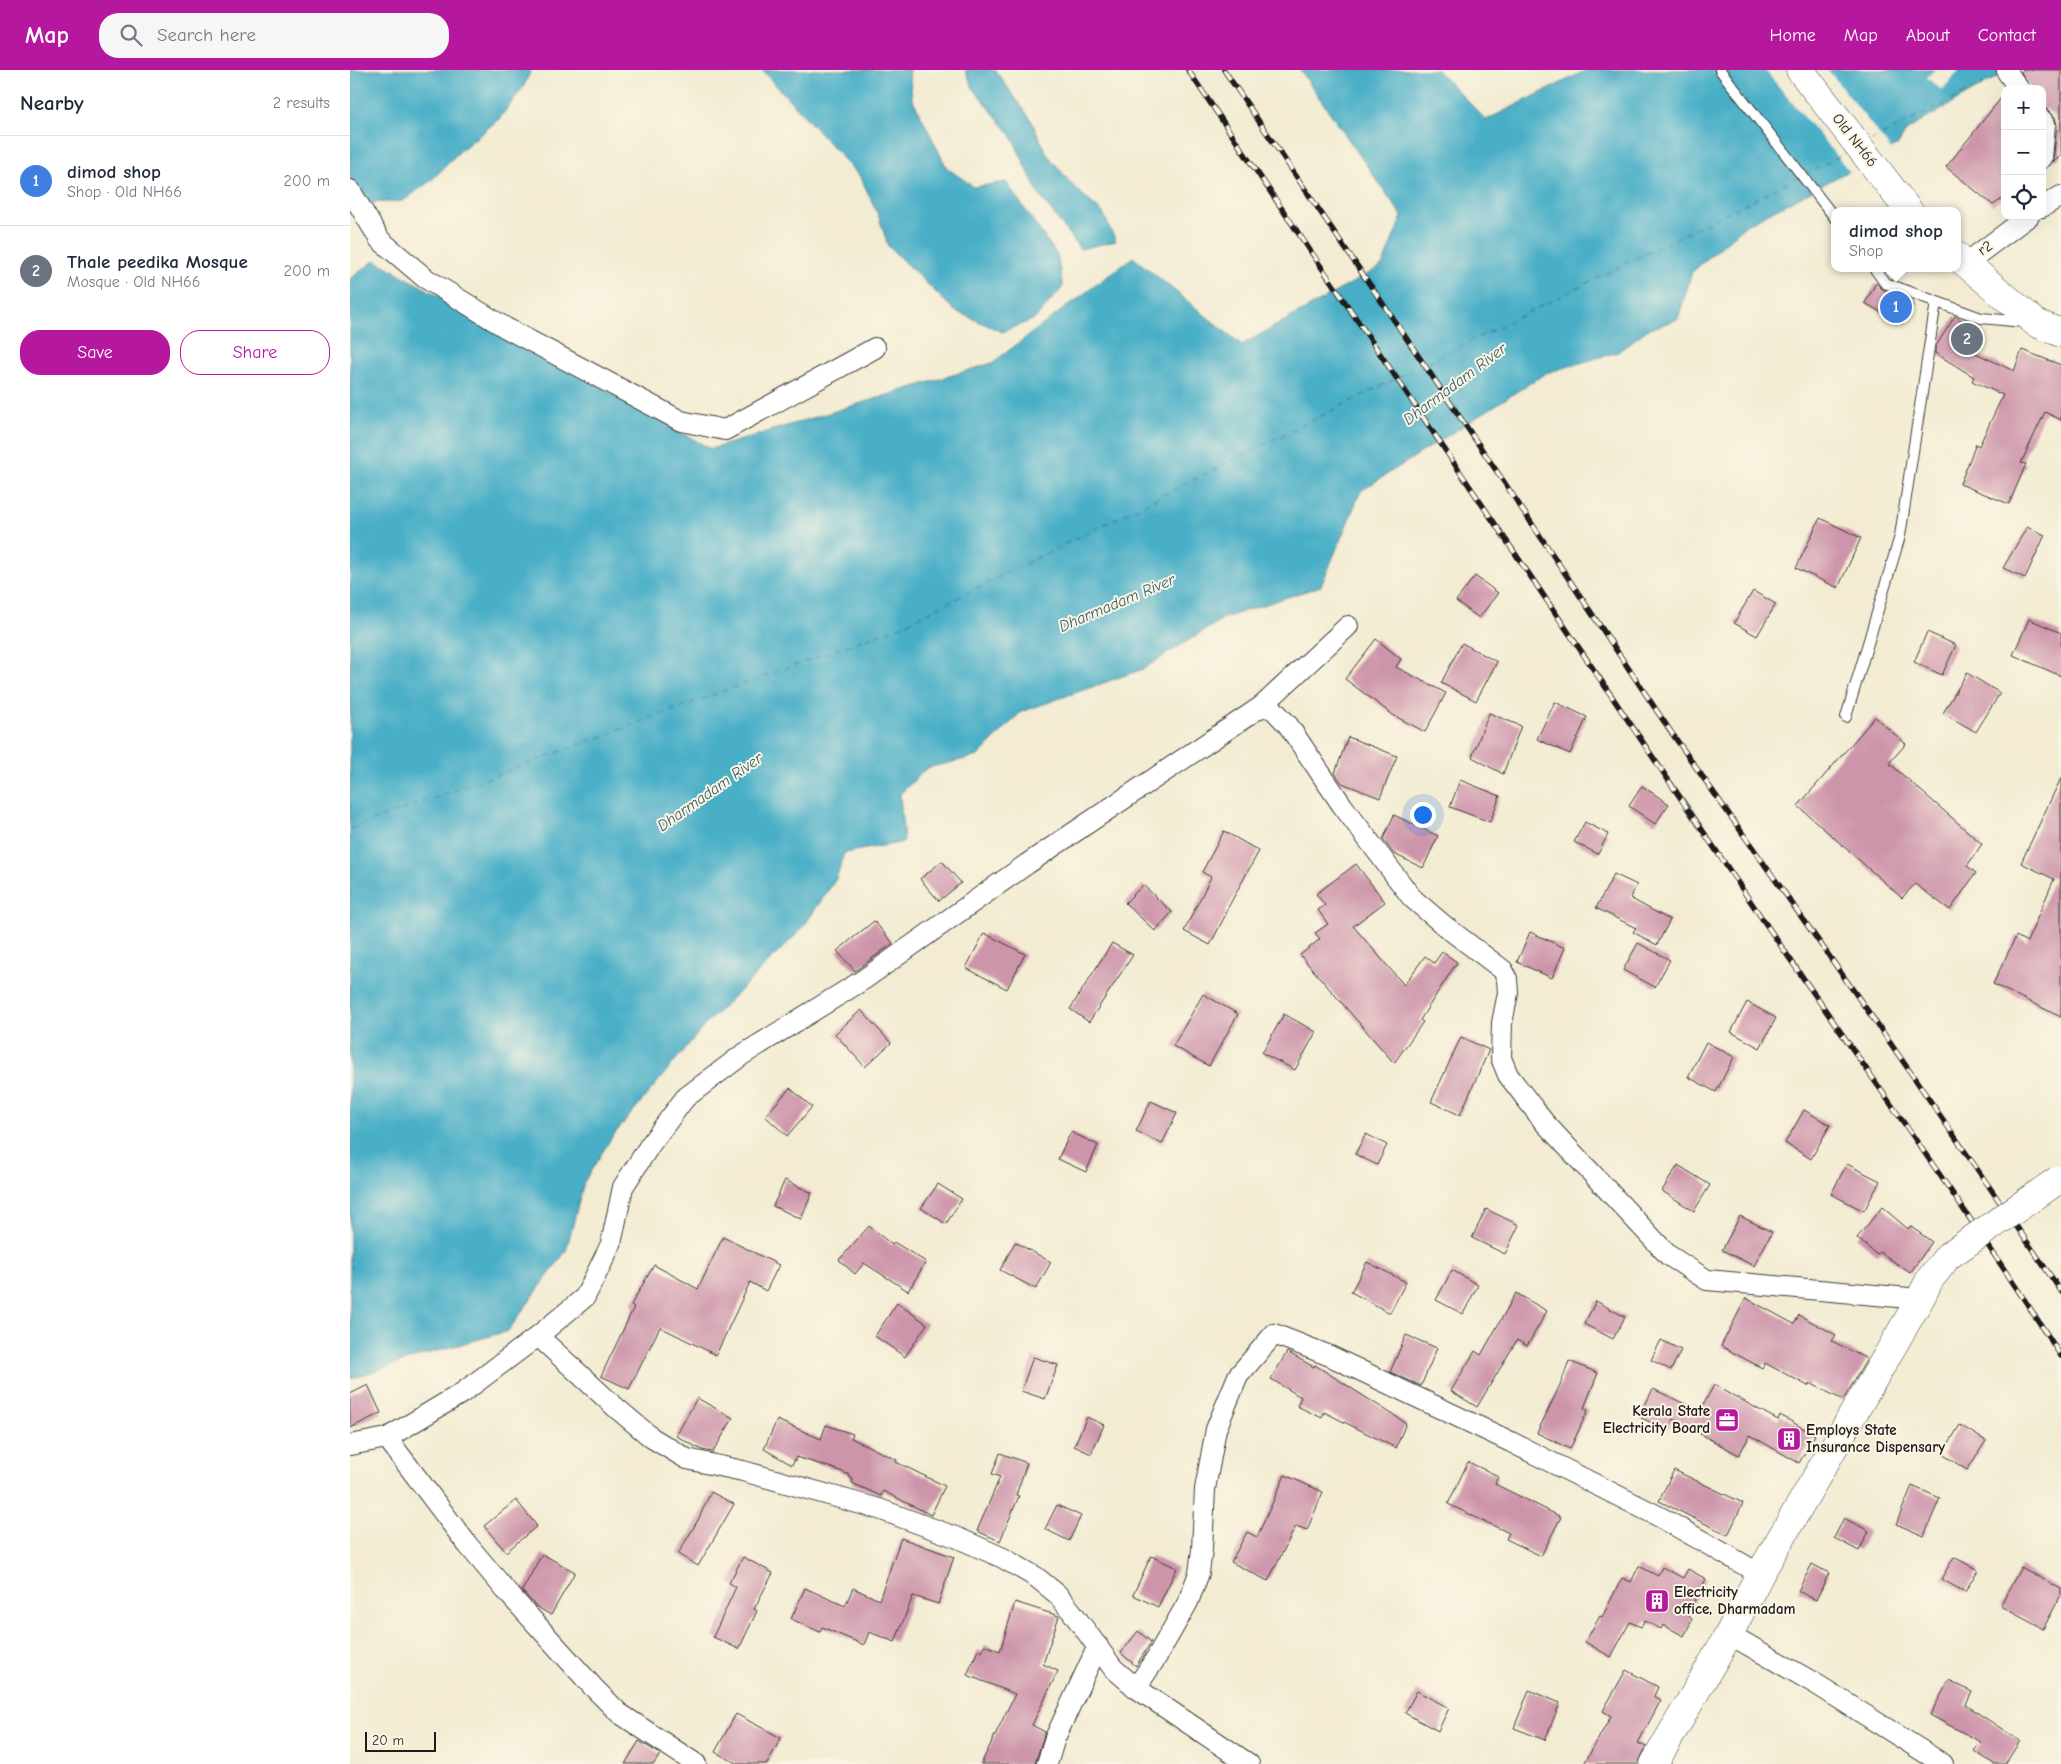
<!DOCTYPE html>
<html lang="en">
<head>
<meta charset="utf-8">
<style>
  :root { --surface:#fff; --page:#f6f6f7; --text:#1f2937; --muted:#747a83; --line:#e0e1e3; --accent:#b5179e }
  body { margin:0; font-family:"Comic Neue",sans-serif; background:var(--page); color:var(--text) }
  .controls { position:absolute; right:15px; top:15px; display:grid; overflow:hidden; border-radius:10px; box-shadow:0 5px 20px #0002 }
  .controls button { width:45px; height:45px; display:grid; place-items:center; padding:0; border:0; border-bottom:1px solid var(--line); background:var(--surface); color:var(--text); font:25px sans-serif }
  .scale { position:absolute; left:15px; bottom:12px; width:71px; box-sizing:border-box; padding-left:5px; border:2px solid #1c1c1c; border-top:0; font-size:14px; line-height:18px; white-space:nowrap; color:#1c1c1c; -webkit-text-stroke:4px #fcf5e5; paint-order:stroke }
  .you { position:absolute; left:1072px; top:744px; width:18px; height:18px; margin:-12px; border:4px solid #fff; border-radius:50%; background:#1a73e8; box-shadow:0 0 0 8px #1a73e833 }
  .badge { display:grid; place-items:center; width:32px; height:32px; border-radius:50%; background:var(--accent); color:#fff; font-size:16px; font-weight:700 }
  .pin { position:absolute; translate:-50% -50%; border:2px solid #fff; box-shadow:0 1px 5px #0006 }
  .popup { position:absolute; left:1481px; top:137px; width:130px; height:65px; box-sizing:border-box; display:grid; place-content:center; border-radius:10px; background:var(--surface); filter:drop-shadow(0 1px 4px #0005); font-size:16px; white-space:nowrap; color:var(--muted) }
  .popup b { font-size:19px; color:var(--text) }
  .popup::after { content:''; position:absolute; left:50%; top:100%; margin-left:-10px; border:10px solid transparent; border-top-color:var(--surface) }
  .list { margin:0; padding:0; list-style:none }
  h2 { display:flex; justify-content:space-between; align-items:center; height:65px; margin:0; padding:0 20px; font-size:21px }
  h2 small { font-size:16px; font-weight:400; color:var(--muted) }
  .list li { display:grid; grid-template-columns:32px 1fr auto; gap:15px; align-items:center; box-sizing:border-box; height:90px; padding:0 20px; border-top:1px solid var(--line) }
  .list b { display:block; font-size:19px; white-space:nowrap }
  .list p { margin:0; font-size:16px; white-space:nowrap; color:var(--muted) }
  .list em { font-size:16px; font-style:normal; color:var(--muted) }
  .actions { display:flex; gap:10px; padding:15px 20px }
  .actions a { flex:1; padding:11px 0; border:1px solid var(--accent); border-radius:20px; text-align:center; font-size:18px; color:var(--accent) }
  .actions .main { background:var(--accent); color:#fff }
  .icon { flex:none; width:28px; height:28px; fill:none; stroke:currentColor; stroke-width:2; stroke-linecap:round; stroke-linejoin:round }
  .map { position:relative; flex:none; width:1711px; height:1694px; overflow:hidden }
  header { display:flex; align-items:center; gap:30px; box-sizing:border-box; height:70px; padding:0 25px; background:var(--accent); color:#fff }
  header strong { font-size:24px }
  nav { display:flex; gap:28px; margin-inline-start:auto; font-size:18px }
  .search { width:350px; height:45px; background:var(--page); display:flex; align-items:center; gap:12px; box-sizing:border-box; padding:0 18px; border-radius:20px; color:var(--muted); font-size:19px }
  main { display:flex }
  aside { flex:1; background:var(--surface) }
  .map>svg:first-child { display:block }
  .water { fill:#48afc7; stroke:#326672 }
  .pier { fill:#f3ecd3 }
  .lines { fill:none; stroke-linecap:round; stroke-linejoin:round }
  .ferry { stroke:#305e69; stroke-width:1; stroke-dasharray:6 5; stroke-linecap:butt }
  .building { fill:#cd95aa }
  .lane-casing { stroke:#3c3b37; stroke-width:12 }
  .street-casing { stroke:#3c3b37; stroke-width:22 }
  .secondary-casing { stroke:#3c3b37; stroke-width:29 }
  .primary-casing { stroke:#3c3b37; stroke-width:29 }
  .lane { stroke:#fff; stroke-width:10 }
  .street { stroke:#fff; stroke-width:20 }
  .secondary { stroke:#fff; stroke-width:28 }
  .primary { stroke:#fff; stroke-width:28 }
  .rail-casing { stroke:#1c1c1c; stroke-width:5.5 }
  .rail { stroke:#fcf5e5; stroke-width:4; stroke-dasharray:11; stroke-linecap:butt }
  .secondary-bridge-casing { stroke:#3c3b37; stroke-width:29; stroke-linecap:butt }
  .secondary-bridge { stroke:#fff; stroke-width:28 }
  .labels { text-anchor:middle; dominant-baseline:central; stroke-width:4; stroke-linejoin:round; paint-order:stroke }
  .street-label { font-size:15px; fill:#1c1c1c; stroke:#fcf5e5 }
  .poi-label { font-size:15px; font-weight:bold; fill:#1c1c1c; stroke:#fcf5e5; text-anchor:start }
  .water-label { font-size:16px; font-style:italic; fill:#305e69; stroke:#fcf5e5 }
</style>
</head>
<body>
<header>
<strong>Map</strong>
<div class="search"><svg class="icon" aria-label="search" viewBox="0 0 24 24"><circle cx="10" cy="10" r="6"/><path d="M15 15l6 6"/></svg>Search here</div>
<nav><a>Home</a><a>Map</a><a>About</a><a>Contact</a></nav>
</header>
<main>
<aside>
<h2>Nearby<small>2 results</small></h2>
<ul class="list">
<li><span class="badge" style="background:#3f7fe0">1</span><div><b>dimod shop</b><p>Shop · Old NH66</p></div><em>200 m</em></li>
<li><span class="badge" style="background:#6b7280">2</span><div><b>Thale peedika Mosque</b><p>Mosque · Old NH66</p></div><em>200 m</em></li>
</ul>
<div class="actions"><a class="main">Save</a><a>Share</a></div>
</aside>
<div class="map">
<svg width="1711" height="1694" viewBox="0 0 1711 1694">
  <rect width="100%" height="100%" fill="#fcf5e5"/>
  <filter id="ink" filterUnits="userSpaceOnUse"><feTurbulence type="fractalNoise" baseFrequency=".02" numOctaves="2"/><feDisplacementMap in="SourceGraphic" scale="10" xChannelSelector="R" yChannelSelector="G"/><feConvolveMatrix kernelMatrix="1 2 1 2 8 2 1 2 1" color-interpolation-filters="sRGB"/></filter>
  <filter id="wash" filterUnits="userSpaceOnUse"><feTurbulence type="fractalNoise" baseFrequency=".0096" numOctaves="4" result="noise"/><feDisplacementMap in="SourceGraphic" scale="20" xChannelSelector="R" yChannelSelector="G"/><feGaussianBlur stdDeviation="1.12" result="paint"/><feColorMatrix in="noise" values="0 0 0 0 0 0 0 0 0 0 0 0 0 0 0 0 0 1.4 0 .05"/><feComposite in="paint" operator="in"/></filter>
  <g filter="url(#wash)">
    <rect width="100%" height="100%" fill="#f3ecd3"/>
    <!-- water -->
    <g class="water">
      <path d="M0,0H181L174,16L149,49L111,80L82,110L53,131L17,133L0,114Z"/>
      <path d="M412,0H559L562,28L597,98L624,117L656,112L707,185L713,217L685,249L652,262L605,241L538,176L529,147L511,108Z"/>
      <path d="M615,0H645L680,48L697,84L724,117L753,143L766,171L730,179L689,125L661,65L623,18Z"/>
      <path d="M950,0H1087L1136,50L1237,0H1659L1557,60L1548,75L1396,155L1342,202L1328,249L1297,260L1268,282L1196,303L1011,421L971,516L874,548L793,599L671,642L628,686L577,698L550,724L554,772L494,783L486,809L452,859L354,956L262,1067L234,1112L216,1181L158,1261L80,1283L0,1309V209L25,190L361,379L642,293L783,187L892,275L1032,196L1052,146Z"/>
    </g>
    <!-- pier -->
    <g class="pier">
      <path d="M1415,0H1478L1542,81L1501,103Z"/>
      <path d="M1584,0H1609L1592,20L1577,8Z"/>
    </g>
    <g class="lines">
      <!-- ferry -->
      <g class="ferry">
        <path d="M1522,70L1648,7"/>
        <path d="M1455,104L1496,83"/>
        <path d="M0,759L551,556L1447,108"/>
      </g>
    </g>
    <g id="blocks">
      <!-- building -->
      <g class="building">
        <path d="M1673,0H1711V86L1703,92L1707,55L1705,47L1697,39L1692,38V19H1681L1671,2Z"/>
        <path d="M1655,23V127L1643,135L1596,97Z"/>
        <path d="M1526,213L1532,219L1564,234L1552,254L1515,233Z"/>
        <path d="M1605,246L1630,262L1619,280L1664,301L1672,280L1711,295V350L1695,342L1671,393L1676,394L1659,434L1610,414L1626,374L1629,376L1653,325L1622,311L1624,307L1585,283L1586,276Z"/>
        <path d="M1470,448L1511,468L1488,518L1446,498Z"/>
        <path d="M1677,457L1695,465L1675,508L1653,498Z"/>
        <path d="M1125,506L1148,523L1129,548L1106,531Z"/>
        <path d="M1403,521L1426,534L1407,566L1384,553Z"/>
        <path d="M1679,549L1711,563V606L1663,585Z"/>
        <path d="M1577,562L1606,575L1592,605L1564,592Z"/>
        <path d="M1026,569L1051,589L1046,597L1096,623L1075,662L1043,645L995,609Z"/>
        <path d="M1112,573L1147,592L1126,631L1091,613Z"/>
        <path d="M1617,603L1650,623L1626,662L1593,643Z"/>
        <path d="M1205,632L1237,647L1220,684L1187,669Z"/>
        <path d="M1139,643L1171,656L1153,704L1122,687Z"/>
        <path d="M1525,647L1556,674L1539,693L1632,774L1617,796L1626,803L1600,840L1565,814L1552,828L1448,736Z"/>
        <path d="M998,667L1047,686L1030,728L992,713L985,703Z"/>
        <path d="M1711,708V947L1643,914L1666,866L1677,872L1704,809L1671,793Z"/>
        <path d="M1110,710L1150,726L1140,752L1100,737Z"/>
        <path d="M1292,716L1319,734L1305,754L1279,736Z"/>
        <path d="M1044,745L1088,766L1073,798L1044,784L1033,769Z"/>
        <path d="M1235,752L1258,764L1248,784L1224,772Z"/>
        <path d="M874,761L909,781L875,843L876,844L860,875L834,861L861,807L852,802Z"/>
        <path d="M592,791L611,813L589,831L570,809Z"/>
        <path d="M1006,794L1035,832L1003,856L1054,915L1075,886L1084,893L1092,882L1107,892L1070,950L1073,952L1044,993L950,885L970,869L965,863L978,854L968,840L975,835L966,824Z"/>
        <path d="M1264,804L1287,815L1280,828L1320,850L1307,875L1283,862L1286,858L1246,838Z"/>
        <path d="M793,815L822,842L805,861L775,833Z"/>
        <path d="M524,851L543,873L505,901L487,881Z"/>
        <path d="M1180,862L1215,878L1202,908L1167,892Z"/>
        <path d="M634,863L675,884L657,919L616,898Z"/>
        <path d="M762,873L783,885L739,952L720,939Z"/>
        <path d="M1288,873L1320,890L1305,917L1273,900Z"/>
        <path d="M853,924L888,944L859,996L823,976Z"/>
        <path d="M1397,932L1426,948L1410,978L1381,962Z"/>
        <path d="M511,940L541,973L515,997L485,964Z"/>
        <path d="M934,944L966,962L945,1000L912,983Z"/>
        <path d="M1111,967L1139,980L1110,1045L1081,1032Z"/>
        <path d="M1356,972L1384,987L1366,1022L1338,1007Z"/>
        <path d="M440,1018L462,1037L437,1066L415,1046Z"/>
        <path d="M801,1031L827,1043L812,1074L786,1061Z"/>
        <path d="M1454,1040L1480,1055L1461,1089L1435,1073Z"/>
        <path d="M721,1062L748,1075L736,1102L708,1089Z"/>
        <path d="M1016,1064L1037,1075L1027,1095L1005,1084Z"/>
        <path d="M1497,1094L1530,1111L1514,1141L1481,1124Z"/>
        <path d="M1328,1095L1360,1115L1344,1141L1312,1121Z"/>
        <path d="M435,1110L462,1123L451,1149L423,1136Z"/>
        <path d="M588,1114L612,1129L596,1154L571,1138Z"/>
        <path d="M1532,1137L1558,1159L1560,1156L1582,1172L1560,1203L1530,1182L1527,1185L1507,1168Z"/>
        <path d="M1136,1139L1169,1155L1155,1184L1122,1168Z"/>
        <path d="M1390,1146L1422,1162L1404,1196L1372,1180Z"/>
        <path d="M519,1156L542,1175L544,1172L576,1192L558,1221L514,1193L505,1204L489,1190Z"/>
        <path d="M373,1167L429,1195L416,1221L400,1212L366,1285L310,1257L279,1319L251,1306L284,1237L281,1235L304,1195L348,1219Z"/>
        <path d="M665,1172L701,1192L686,1219L650,1200Z"/>
        <path d="M1017,1192L1056,1212L1040,1243L1001,1222Z"/>
        <path d="M1102,1200L1128,1215L1113,1244L1086,1230Z"/>
        <path d="M1166,1223L1197,1241L1177,1276L1167,1270L1127,1337L1101,1321L1125,1281L1131,1285Z"/>
        <path d="M1396,1228L1444,1254L1449,1245L1486,1265L1482,1271L1517,1289L1493,1330L1460,1313L1458,1316L1415,1293L1412,1298L1371,1276Z"/>
        <path d="M1246,1231L1275,1247L1263,1269L1234,1254Z"/>
        <path d="M547,1233L577,1254L555,1287L525,1266Z"/>
        <path d="M1056,1265L1087,1278L1071,1316L1040,1302Z"/>
        <path d="M1311,1270L1331,1280L1321,1300L1301,1290Z"/>
        <path d="M937,1282L964,1297L965,1295L1056,1353L1046,1378L974,1342L972,1348L947,1336L951,1327L921,1309Z"/>
        <path d="M683,1287L708,1295L695,1329L671,1321Z"/>
        <path d="M1219,1291L1248,1303L1234,1338L1238,1340L1220,1379L1187,1363L1210,1315Z"/>
        <path d="M18,1315L31,1343L0,1358V1324Z"/>
        <path d="M1364,1315L1428,1350L1430,1345L1465,1365L1449,1393L1400,1365L1389,1385L1323,1349L1318,1360L1289,1347L1303,1319L1350,1341Z"/>
        <path d="M347,1328L383,1348L363,1382L352,1380L326,1366Z"/>
        <path d="M737,1347L754,1355L741,1384L724,1376Z"/>
        <path d="M427,1350L471,1369L476,1355L503,1364L501,1368L547,1390L546,1392L595,1416L581,1445L533,1421L531,1426L502,1413L503,1409L499,1407L500,1405L479,1397L446,1387L442,1395L414,1379Z"/>
        <path d="M1610,1355L1636,1371L1617,1400L1592,1384Z"/>
        <path d="M650,1383L677,1393L666,1425L669,1426L650,1471L627,1461L650,1407L642,1404Z"/>
        <path d="M1118,1392L1148,1406L1145,1414L1211,1447L1191,1486L1156,1469L1159,1463L1098,1434Z"/>
        <path d="M1324,1400L1393,1433L1378,1465L1309,1431Z"/>
        <path d="M935,1405L973,1422L957,1460L946,1456L918,1511L881,1492L897,1462L907,1467Z"/>
        <path d="M1562,1416L1590,1428L1574,1466L1546,1454Z"/>
        <path d="M361,1422L384,1434L348,1496L328,1484L348,1450Z"/>
        <path d="M166,1430L187,1456L156,1482L134,1456Z"/>
        <path d="M707,1435L731,1446L719,1471L695,1459Z"/>
        <path d="M1494,1448L1519,1461L1509,1481L1484,1468Z"/>
        <path d="M551,1468L604,1487L588,1534L563,1526L545,1572L519,1562L514,1575L472,1557L470,1562L441,1549L455,1518L495,1536L503,1518L529,1530Z"/>
        <path d="M192,1484L225,1502L201,1545L187,1537L172,1521Z"/>
        <path d="M801,1486L827,1498L808,1537L783,1525Z"/>
        <path d="M393,1487L423,1503L404,1539L407,1541L389,1579L363,1567L386,1517L379,1513Z"/>
        <path d="M1604,1487L1628,1500L1615,1522L1591,1509Z"/>
        <path d="M1462,1494L1479,1503L1466,1530L1448,1521Z"/>
        <path d="M1289,1496L1308,1506L1312,1497L1333,1508L1338,1499L1356,1509L1338,1543L1342,1550L1334,1566L1313,1555L1311,1559L1295,1551L1291,1557L1280,1552L1261,1587L1235,1572L1250,1546L1252,1547L1272,1508L1281,1512Z"/>
        <path d="M1671,1497L1711,1519V1525L1693,1559L1650,1536Z"/>
        <path d="M665,1532L709,1546L693,1594L708,1601L682,1655L695,1662L685,1694H631L665,1624L617,1605L628,1580L632,1582L635,1575L650,1581Z"/>
        <path d="M788,1561L801,1572L786,1596L771,1583Z"/>
        <path d="M1276,1600L1308,1617L1304,1626L1311,1630L1288,1673L1296,1677L1288,1694H1234L1261,1646L1253,1641Z"/>
        <path d="M1599,1610L1622,1622L1616,1635L1670,1671L1655,1694H1644L1624,1681L1631,1672L1580,1645Z"/>
        <path d="M1179,1620L1210,1633L1195,1670L1164,1658Z"/>
        <path d="M1067,1621L1099,1638L1088,1661L1055,1643Z"/>
        <path d="M386,1644L431,1668L417,1694H388L365,1682Z"/>
        <path d="M289,1671L310,1684L304,1694H275Z"/>
      </g>
    </g>
  </g>
  <g filter="url(#ink)">
    <use href="#blocks" fill-opacity="0" stroke="#3c3b37" stroke-width="1"/>
    <g class="lines">
      <defs>
        <g id="lane">
          <path d="M1370,0L1485,148"/>
          <path d="M1524,198L1535,213L1631,248L1674,252"/>
          <path d="M1496,647L1550,466L1586,232"/>
        </g>
        <g id="street">
          <path d="M1657,2L1669,19"/>
          <path d="M1692,50L1695,54L1692,88"/>
          <path d="M0,120L30,170L75,208L156,258L331,351L375,360L525,278"/>
          <path d="M1692,137L1711,126"/>
          <path d="M1616,193L1679,146"/>
          <path d="M912,636L923,639L938,655L992,735L1062,828L1096,857L1153,900L1157,909L1158,923L1152,953L1151,988L1158,1005L1194,1052L1318,1185L1357,1210L1570,1229"/>
          <path d="M188,1266L235,1227L261,1174L273,1117L300,1075L335,1028L392,985L513,910L677,794L912,636L998,556"/>
          <path d="M37,1368L117,1474L158,1523L243,1617L269,1643L346,1694"/>
          <path d="M0,1375L37,1368L112,1323L188,1266L264,1336L302,1368L337,1389L393,1401L529,1439L608,1468L653,1488L686,1507L707,1524L722,1542L763,1598L786,1618L899,1694"/>
          <path d="M1379,1564L1466,1614L1593,1694"/>
          <path d="M786,1618L806,1588L838,1532L849,1503L852,1479L855,1419L866,1359L888,1306L924,1264L980,1286L1161,1372L1310,1447L1410,1504"/>
          <path d="M697,1694L705,1668L748,1576"/>
        </g>
        <path id="secondary" d="M1304,1694L1379,1564L1410,1504L1570,1229L1580,1209L1598,1186"/>
        <g id="primary">
          <path d="M1450,0L1559,141"/>
          <path d="M1607,186L1686,253L1711,263"/>
        </g>
      </defs>
      <!-- lane casing -->
      <use href="#lane" class="lane-casing"/>
      <!-- street casing -->
      <use href="#street" class="street-casing"/>
      <!-- secondary casing -->
      <use href="#secondary" class="secondary-casing"/>
      <!-- primary casing -->
      <use href="#primary" class="primary-casing"/>
      <!-- lane -->
      <use href="#lane" class="lane"/>
      <!-- street -->
      <use href="#street" class="street"/>
      <!-- secondary -->
      <use href="#secondary" class="secondary"/>
      <!-- primary -->
      <use href="#primary" class="primary"/>
      <defs>
        <g id="rail">
          <path d="M838,0C1028,280 1217,561 1407,841C1508,989 1614,1135 1711,1286"/>
          <path d="M874,0L1152,409L1321,662L1532,961L1711,1221"/>
        </g>
      </defs>
      <!-- rail casing -->
      <use href="#rail" class="rail-casing"/>
      <!-- rail -->
      <use href="#rail" class="rail"/>
      <defs>
        <path id="secondary-bridge" d="M1598,1186L1708,1110"/>
      </defs>
      <!-- secondary-bridge casing -->
      <use href="#secondary-bridge" class="secondary-bridge-casing"/>
      <!-- secondary-bridge -->
      <use href="#secondary-bridge" class="secondary-bridge"/>
    </g>
  </g>
  <!-- icons -->
  <defs>
    <symbol id="office-square" viewBox="-11 -11 22 22"><rect x="-9" y="-9" width="18" height="18" rx="4" fill="#b5179e" stroke="#fcf5e5"/><path d="M-6-3h4V-5.5h4V-3h4V5H-6ZM-1-4.5V-3h2v-1.5ZM-6 0V1H6V0Z" fill="#fff"/></symbol>
    <symbol id="building-square" viewBox="-11 -11 22 22"><rect x="-9" y="-9" width="18" height="18" rx="4" fill="#b5179e" stroke="#fcf5e5"/><path d="M-4-6H4V6H1V3H-1V6H-4ZM-2.5-4.3h1.7v1.8h-1.7ZM.8-4.3h1.7v1.8H.8ZM-2.5-1h1.7V.8h-1.7ZM.8-1h1.7V.8H.8Z" fill="#fff"/></symbol>
  </defs>
  <g fill-rule="evenodd">
    <use href="#office-square" x="1363" y="1336" width="28" height="28"/>
    <use href="#building-square" x="1425" y="1355" width="28" height="28"/>
    <use href="#building-square" x="1293" y="1517" width="28" height="28"/>
  </g>
  <g class="labels">
    <!-- street labels -->
    <g class="street-label">
      <text transform="translate(1505 70) rotate(52)">Old NH66</text>
      <text transform="translate(1635 178) rotate(-36)">r2</text>
    </g>
    <!-- poi labels -->
    <g class="poi-label">
      <text x="1360" y="1341" text-anchor="end">Kerala State<tspan x="1360" dy="17">Electricity Board</tspan></text>
      <text x="1456" y="1360">Employs State<tspan x="1456" dy="17">Insurance Dispensary</tspan></text>
      <text x="1324" y="1522">Electricity<tspan x="1324" dy="17">office, Dharmadam</tspan></text>
    </g>
    <!-- water labels -->
    <g class="water-label">
      <text transform="translate(1105 314) rotate(-37)">Dharmadam River</text>
      <text transform="translate(767 533) rotate(-23)">Dharmadam River</text>
      <text transform="translate(360 722) rotate(-35)">Dharmadam River</text>
    </g>
  </g>
</svg>
<div class="controls">
<button>+</button>
<button>−</button>
<button><svg class="icon" aria-label="locate" viewBox="0 0 24 24"><circle cx="12" cy="12" r="6"/><path d="M12 2v4M12 18v4M2 12h4M18 12h4"/></svg></button>
</div>
<div class="scale">20 m</div>
<div class="you"></div>
<div class="pin badge" style="left:1546px;top:237px;background:#3f7fe0">1</div>
<div class="popup"><b>dimod shop</b>Shop</div>
<div class="pin badge" style="left:1617px;top:269px;background:#6b7280">2</div>
</div>
</main>
</body>
</html>
